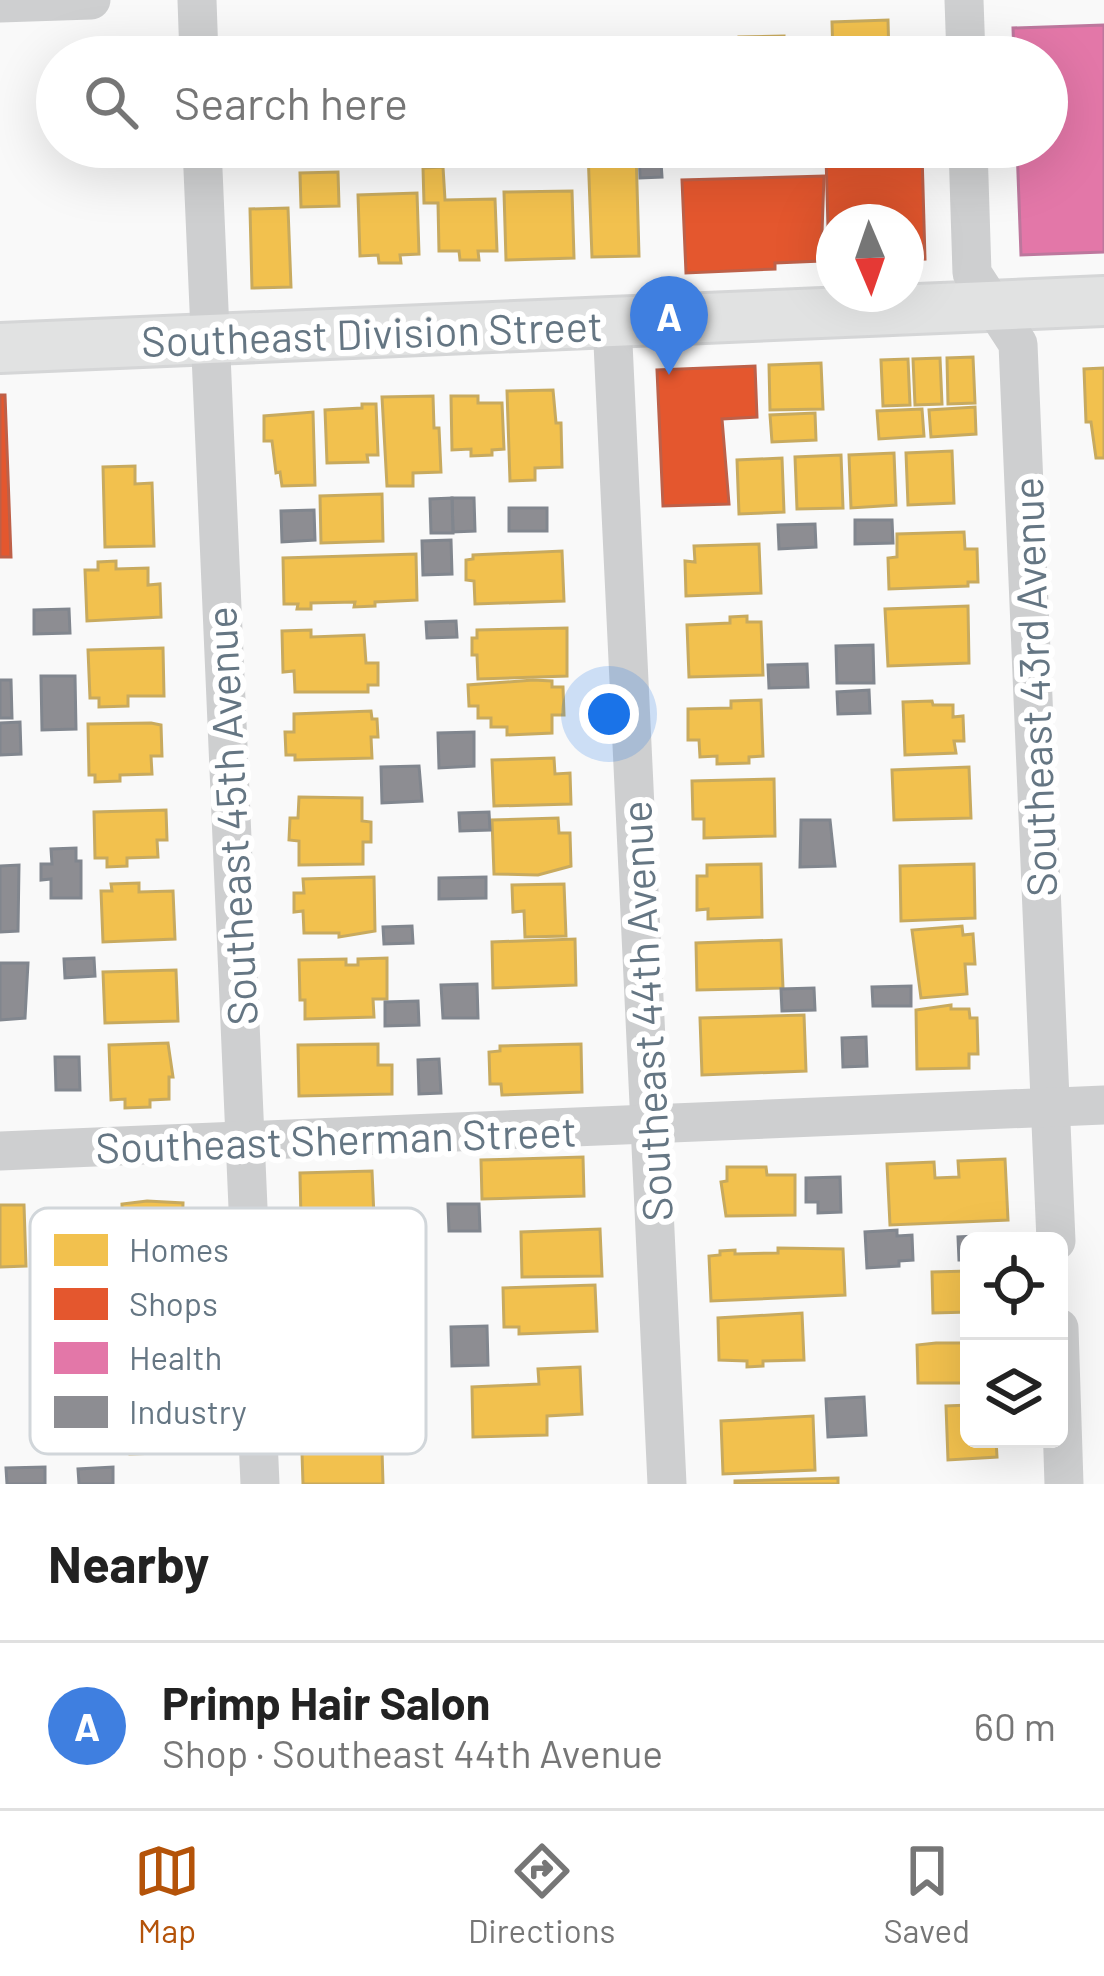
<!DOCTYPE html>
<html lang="en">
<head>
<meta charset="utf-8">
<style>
  :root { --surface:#fff; --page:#f6f6f6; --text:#222; --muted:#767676; --line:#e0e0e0; --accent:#b45309 }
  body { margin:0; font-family:Barlow,sans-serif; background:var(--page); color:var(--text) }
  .controls { position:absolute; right:36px; bottom:36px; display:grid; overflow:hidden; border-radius:18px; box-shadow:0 12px 48px #0002 }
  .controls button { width:108px; height:108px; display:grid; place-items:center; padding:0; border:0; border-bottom:3px solid var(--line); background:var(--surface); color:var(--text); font:60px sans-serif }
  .compass { position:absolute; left:816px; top:204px; width:108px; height:108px; border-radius:50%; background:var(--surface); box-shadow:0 12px 48px #0002; rotate:178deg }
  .you { position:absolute; left:609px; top:714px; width:42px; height:42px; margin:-30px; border:9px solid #fff; border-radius:50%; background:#1a73e8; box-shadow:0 0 0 18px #1a73e833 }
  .badge { display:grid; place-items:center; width:78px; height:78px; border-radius:50%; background:var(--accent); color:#fff; font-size:39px; font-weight:700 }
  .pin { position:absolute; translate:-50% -99px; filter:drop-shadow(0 3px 6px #0008) }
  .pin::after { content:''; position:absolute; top:63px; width:42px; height:36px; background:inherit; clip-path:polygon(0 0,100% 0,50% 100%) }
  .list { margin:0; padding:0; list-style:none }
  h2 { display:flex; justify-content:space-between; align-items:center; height:156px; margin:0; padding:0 48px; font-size:51px }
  h2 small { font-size:39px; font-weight:400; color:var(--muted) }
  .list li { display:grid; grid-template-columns:78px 1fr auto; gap:36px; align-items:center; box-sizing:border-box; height:168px; padding:0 48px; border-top:3px solid var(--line) }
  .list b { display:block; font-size:45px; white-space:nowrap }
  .list p { margin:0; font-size:39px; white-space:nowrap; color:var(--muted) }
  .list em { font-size:39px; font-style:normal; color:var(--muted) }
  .icon { flex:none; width:66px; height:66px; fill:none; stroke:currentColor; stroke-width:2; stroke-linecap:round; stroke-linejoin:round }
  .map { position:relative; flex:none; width:1104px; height:1484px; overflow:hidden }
  .search { position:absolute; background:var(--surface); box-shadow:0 12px 48px #0002; left:36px; right:36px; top:36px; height:132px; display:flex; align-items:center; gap:30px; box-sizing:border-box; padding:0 42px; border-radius:66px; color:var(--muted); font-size:45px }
  .sheet { height:324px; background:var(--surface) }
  nav { display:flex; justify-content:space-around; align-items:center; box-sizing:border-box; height:168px; border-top:3px solid var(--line); background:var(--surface); font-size:33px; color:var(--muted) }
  nav a { display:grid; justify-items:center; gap:6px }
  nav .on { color:var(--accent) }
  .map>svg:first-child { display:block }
  .homes { fill:#f2c14e; stroke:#c8aa5e; stroke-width:3 }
  .shops { fill:#e4572e; stroke:#be6048; stroke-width:3 }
  .health { fill:#e377a8; stroke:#bd779d; stroke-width:3 }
  .industry { fill:#8d8d92; stroke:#81868e; stroke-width:3 }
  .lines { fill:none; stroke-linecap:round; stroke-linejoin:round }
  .major-casing { stroke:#d5d6d7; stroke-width:54 }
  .minor { stroke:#cecfd0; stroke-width:39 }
  .major { stroke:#e1e2e2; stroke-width:48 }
  .labels { text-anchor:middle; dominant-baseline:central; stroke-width:12; stroke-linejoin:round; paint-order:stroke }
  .street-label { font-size:42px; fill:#657683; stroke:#fff }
  .key { fill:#fff; stroke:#d1d6da; stroke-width:3 }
  .key-label { font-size:33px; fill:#657683 }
</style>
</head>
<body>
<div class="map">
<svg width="1104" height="1484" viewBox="0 0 1104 1484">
  <rect width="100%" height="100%" fill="#f9f9f9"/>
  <!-- homes -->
  <g class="homes">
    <path d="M888,20L889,57H833L832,22Z"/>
    <path d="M784,36V57H740L739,37Z"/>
    <path d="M568,39L569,57H522L521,40Z"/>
    <path d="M713,42V57H670V43Z"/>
    <path d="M654,44L655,57H596L595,47Z"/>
    <path d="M496,49L497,57H434V51Z"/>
    <path d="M636,150L639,256L592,257L588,151Z"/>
    <path d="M443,167L445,200L495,199L497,251H478L479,260H460L459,251H439L438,203H424L423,168Z"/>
    <path d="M338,172L339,206L301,207L300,173Z"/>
    <path d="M572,191L574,258L506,260L504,192Z"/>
    <path d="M417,193L419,254L400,255L401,263H379L378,255L360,256L358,195Z"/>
    <path d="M288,208L291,287L252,288L250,209Z"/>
    <path d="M973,357L975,403L948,404L947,358Z"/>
    <path d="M940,358L942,404L915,405L913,359Z"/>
    <path d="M908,359L910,405L883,406L881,360Z"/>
    <path d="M821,363L823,409L770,410L769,365Z"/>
    <path d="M1104,368V458H1096L1091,422H1086L1084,369Z"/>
    <path d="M553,390L556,423H561L562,467L535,468V480L510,481L507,391Z"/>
    <path d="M433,396L434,428H439L441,472L413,473V486H387L382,397Z"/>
    <path d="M451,396H478V403H502L504,449L492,450V455L471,456V449L452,450Z"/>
    <path d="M362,404H376L378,455H367L368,462L327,463L325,410L362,408Z"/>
    <path d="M975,407L976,434L931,437L929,410Z"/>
    <path d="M922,409L924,436L879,439L877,411Z"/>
    <path d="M313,412L315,485L282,486L280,472L276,473L272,441H264V416Z"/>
    <path d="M815,413L816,440L772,442L770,415Z"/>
    <path d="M952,451L954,503L908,505L906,453Z"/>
    <path d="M894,453L896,505L851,508L849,455Z"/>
    <path d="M841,455L843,508L797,509L795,457Z"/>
    <path d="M782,458L784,512L739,514L737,460Z"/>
    <path d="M135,466V484L152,483L154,546L105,547L103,467Z"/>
    <path d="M382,494L383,541L321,543L320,496Z"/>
    <path d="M964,532L965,549H977L978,582H968V586L889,589L888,558L897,557V534Z"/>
    <path d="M759,544L761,593L686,596L685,561L695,562L694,546Z"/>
    <path d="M562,551L564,601L475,604L474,581L466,580V560L473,559V555Z"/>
    <path d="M416,554L417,600L375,602V606L354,607L355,602L311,603V609H297L298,604H284L283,558Z"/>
    <path d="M116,561V569L148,568V585L160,584L161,617L87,621L85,570H98V562Z"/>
    <path d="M968,606L969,663L888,666L885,609Z"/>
    <path d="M747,616V622H761L763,675L689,677L687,625L730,623V617Z"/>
    <path d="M567,628V676L478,679L477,655H472V638H477V630Z"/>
    <path d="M311,630V637L364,635L366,663H378V685H368V692H295L294,671L283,672L282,631Z"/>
    <path d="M163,648L164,696H128V706L99,707V698H90L88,650Z"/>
    <path d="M533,680L552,681V687H563L564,715H552V733L507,735V727H491V718H478V706H469L468,685Z"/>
    <path d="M761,700L763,756L749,757V763L717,764V756L700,757L699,740H688V709L731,708V701Z"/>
    <path d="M932,701L933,705H953V717L963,716L964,741H954L956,753L905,755L903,702Z"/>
    <path d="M371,711L372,719H377L378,737H371L372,758L295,760V755H286L285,732H294V714Z"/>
    <path d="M151,723L161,725L162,756H151L152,774L120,775V781L95,782V775H89L88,724Z"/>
    <path d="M554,758L555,774L570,773L571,804L494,806L492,760Z"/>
    <path d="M969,767L971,818L894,820L892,770Z"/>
    <path d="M774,779L775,836L704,838V819H693L692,781Z"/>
    <path d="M299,797L362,798V821L371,822V842H363V864L299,865V841L289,840L290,818H298Z"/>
    <path d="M166,810L167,840H157L158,857L127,858V866L107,867V858H95L94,812Z"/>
    <path d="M558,818L559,833H570L571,866L538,875L494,874L492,820Z"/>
    <path d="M761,864L762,917L708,919V909L697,910V876H707V865Z"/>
    <path d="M974,864L975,918L901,921L900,866Z"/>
    <path d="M374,877L375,931L339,937V933H304L303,911L294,912V893H304L303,879Z"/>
    <path d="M139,883V892L173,891L175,939L103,942L101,891H112L111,884Z"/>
    <path d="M564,884L566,936L525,937L524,911L513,912L512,885Z"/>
    <path d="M962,926L963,935L973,934L975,964H965L967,994L921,998L912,930Z"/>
    <path d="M575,939L576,985L493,988L492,942Z"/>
    <path d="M781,940L783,988L697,990L696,943Z"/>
    <path d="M387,958V999H373L374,1017L305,1019V1000H300L299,960L346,959V965H358V959Z"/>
    <path d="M176,970L178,1021L105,1023L103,972Z"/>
    <path d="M951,1005V1009H969L970,1018H977L978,1054H969V1068L917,1069L916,1010Z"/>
    <path d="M804,1015L806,1071L702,1075L700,1018Z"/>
    <path d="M168,1043L173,1077H169V1099L150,1100V1107L125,1108V1099L111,1100L109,1045Z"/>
    <path d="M378,1044V1065H392V1094L299,1096L298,1045Z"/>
    <path d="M581,1044L582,1092L502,1095L501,1084H490L489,1052L500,1051V1046Z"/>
    <path d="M583,1157L584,1196L482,1199L481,1160Z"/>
    <path d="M1005,1159L1008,1220L890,1225L887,1164L934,1162L935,1178L959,1177L958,1161Z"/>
    <path d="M727,1167H766L767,1175H795V1215L726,1216L721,1182L727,1181Z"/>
    <path d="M372,1171L374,1217L301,1220L300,1173Z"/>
    <path d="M147,1201L183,1203L182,1247H123L122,1204Z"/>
    <path d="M0,1205H24L26,1266L0,1267Z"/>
    <path d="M600,1229L602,1276L522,1277L521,1232Z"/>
    <path d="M778,1248L843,1249L845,1295L711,1301L709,1256L720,1255V1251L735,1250V1254L778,1253Z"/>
    <path d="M969,1271V1312L933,1313L932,1272Z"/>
    <path d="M595,1285L597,1331L519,1334V1327H504L503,1288Z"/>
    <path d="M802,1313L804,1360L763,1361V1366L747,1367V1361L719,1360L718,1318Z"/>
    <path d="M936,1343H969V1383H918L917,1345Z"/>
    <path d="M580,1367L582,1414L547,1416V1435L473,1437L472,1387L539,1384L538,1369Z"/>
    <path d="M969,1405V1439H996L997,1457L948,1460L946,1406Z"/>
    <path d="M813,1416L815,1470L723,1474L721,1421Z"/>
    <path d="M192,1417L193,1452L130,1454L129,1419Z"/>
    <path d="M382,1450L383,1484H303L302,1453Z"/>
    <path d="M838,1478V1484H735V1481Z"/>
  </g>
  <!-- shops -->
  <g class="shops">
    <path d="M922,153L925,259L906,260V222H834V263H829L826,156Z"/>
    <path d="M824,176L821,261L775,263V269L686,273L682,180Z"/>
    <path d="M755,366L757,417L722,419L729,504L663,506L657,370Z"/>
    <path d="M0,395H5L11,557H0Z"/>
  </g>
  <!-- health -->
  <path class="health" d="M1104,25V252L1021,255L1017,147H1047V57H1014L1013,28Z"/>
  <!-- industry -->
  <g class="industry">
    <path d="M57,84V124H45L43,85Z"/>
    <path d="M305,147H337L338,160L306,162Z"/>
    <path d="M394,147H417L418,162L394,163Z"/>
    <path d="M639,147H660L662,177L640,178Z"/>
    <path d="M452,498H474L475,531L453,532Z"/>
    <path d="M452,498L453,533H431L430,499Z"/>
    <rect x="509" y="508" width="38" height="23"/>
    <path d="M314,510L315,540L282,542L281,511Z"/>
    <path d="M855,520H892L893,543L855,544Z"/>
    <path d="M815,524L816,547L779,549L778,525Z"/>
    <path d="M451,540L452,574L423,575L422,541Z"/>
    <path d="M69,609L70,633L34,634V610Z"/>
    <path d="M456,621L457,637L427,638L426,622Z"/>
    <path d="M873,645L874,683H837L836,646Z"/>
    <path d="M807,664L808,687L769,688L768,665Z"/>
    <path d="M41,676H75L76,729L42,730Z"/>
    <path d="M0,680H11L12,718H0Z"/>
    <path d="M869,690L870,713L838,714L837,692Z"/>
    <path d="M20,722L21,754L0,755V723Z"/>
    <path d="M474,732V766L439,768L438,733Z"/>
    <path d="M419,766L422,801L382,803L381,767Z"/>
    <path d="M489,812L490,830L460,831L459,813Z"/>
    <path d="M801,820H830L835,866L800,867Z"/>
    <path d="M76,848V861H81V898H51V879L41,880V864H52L51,849Z"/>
    <path d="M19,865L18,931L0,932V866Z"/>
    <path d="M486,877V898L439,899V878Z"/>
    <path d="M412,926L413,943L384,944L383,927Z"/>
    <path d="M94,958L95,976L65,978L64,959Z"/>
    <path d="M0,963H28L25,1018L0,1020Z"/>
    <path d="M477,984L478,1018H443L441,985Z"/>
    <path d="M911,986V1006H873L872,987Z"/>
    <path d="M814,988L815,1010L782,1011L781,989Z"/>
    <path d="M418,1001L419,1025L385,1026V1002Z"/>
    <path d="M866,1037L867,1066L843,1067L842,1038Z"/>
    <path d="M55,1057H79L80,1090H56Z"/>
    <path d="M439,1059L441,1093L419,1094L418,1060Z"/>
    <path d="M840,1177L841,1212L818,1213V1202H806V1178Z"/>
    <path d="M448,1204H479L480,1231H449Z"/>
    <path d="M897,1230V1236L912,1235L913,1260L899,1261V1266L867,1268L865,1232Z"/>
    <path d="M994,1235V1241H969V1260H959L958,1237Z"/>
    <path d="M487,1326L488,1365L452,1366L451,1327Z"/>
    <path d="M864,1397L866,1435L828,1437L826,1399Z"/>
    <path d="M45,1467V1484H7L6,1468Z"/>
    <path d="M113,1467V1484H79L78,1469Z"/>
  </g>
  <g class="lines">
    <defs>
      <path id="major" d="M0,348L1104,301"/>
    </defs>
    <!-- major casing -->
    <use href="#major" class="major-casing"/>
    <!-- minor -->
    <g class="minor">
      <path d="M197,0L199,57"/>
      <path d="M964,0L966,57"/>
      <path d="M0,3L91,0"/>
      <path d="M202,147L260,1484"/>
      <path d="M968,147L972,273L1018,344L1056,1241"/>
      <path d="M612,322L667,1484"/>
      <path d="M0,1151L1104,1105"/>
      <path d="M1059,1328L1064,1484"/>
    </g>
    <!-- major -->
    <use href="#major" class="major"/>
  </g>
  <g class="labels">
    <!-- street labels -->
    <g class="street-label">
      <text transform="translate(372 332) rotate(-2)">Southeast Division Street</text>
      <text transform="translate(1033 687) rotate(-92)">Southeast 43rd Avenue</text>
      <text transform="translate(230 816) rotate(-93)">Southeast 45th Avenue</text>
      <text transform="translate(645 1011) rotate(-93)">Southeast 44th Avenue</text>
      <text transform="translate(336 1138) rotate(-2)">Southeast Sherman Street</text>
    </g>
  </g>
  <!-- legend -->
  <rect x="30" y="1208" width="396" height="246" rx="18" class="key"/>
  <rect x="54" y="1234" width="54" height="32" fill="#f2c14e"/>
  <rect x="54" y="1288" width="54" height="32" fill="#e4572e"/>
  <rect x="54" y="1342" width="54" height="32" fill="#e377a8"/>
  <rect x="54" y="1396" width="54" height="32" fill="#8d8d92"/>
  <g class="key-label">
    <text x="129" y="1262">Homes</text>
    <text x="129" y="1316">Shops</text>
    <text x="129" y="1370">Health</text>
    <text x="129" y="1424">Industry</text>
  </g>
</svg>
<div class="controls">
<button><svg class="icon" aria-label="locate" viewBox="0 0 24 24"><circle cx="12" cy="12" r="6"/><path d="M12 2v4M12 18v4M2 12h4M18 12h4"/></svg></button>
<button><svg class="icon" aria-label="layers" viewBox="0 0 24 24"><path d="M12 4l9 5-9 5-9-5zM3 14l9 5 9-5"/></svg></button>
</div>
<svg class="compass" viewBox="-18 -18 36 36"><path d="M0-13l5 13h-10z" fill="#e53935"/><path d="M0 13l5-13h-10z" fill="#767676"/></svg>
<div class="you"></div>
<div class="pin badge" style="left:669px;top:375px;background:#3f7fe0">A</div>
<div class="search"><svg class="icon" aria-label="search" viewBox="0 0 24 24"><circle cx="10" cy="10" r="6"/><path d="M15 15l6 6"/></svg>Search here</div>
</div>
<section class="sheet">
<h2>Nearby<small></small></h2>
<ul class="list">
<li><span class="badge" style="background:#3f7fe0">A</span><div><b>Primp Hair Salon</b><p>Shop · Southeast 44th Avenue</p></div><em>60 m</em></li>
</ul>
</section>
<nav>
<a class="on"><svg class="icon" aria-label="map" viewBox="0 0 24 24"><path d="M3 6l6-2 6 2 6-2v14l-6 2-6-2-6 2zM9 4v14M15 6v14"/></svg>Map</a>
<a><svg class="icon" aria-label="directions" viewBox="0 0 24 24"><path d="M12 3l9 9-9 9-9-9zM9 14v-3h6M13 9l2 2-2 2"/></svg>Directions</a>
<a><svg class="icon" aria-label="saved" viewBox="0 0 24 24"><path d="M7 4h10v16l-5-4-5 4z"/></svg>Saved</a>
</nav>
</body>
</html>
